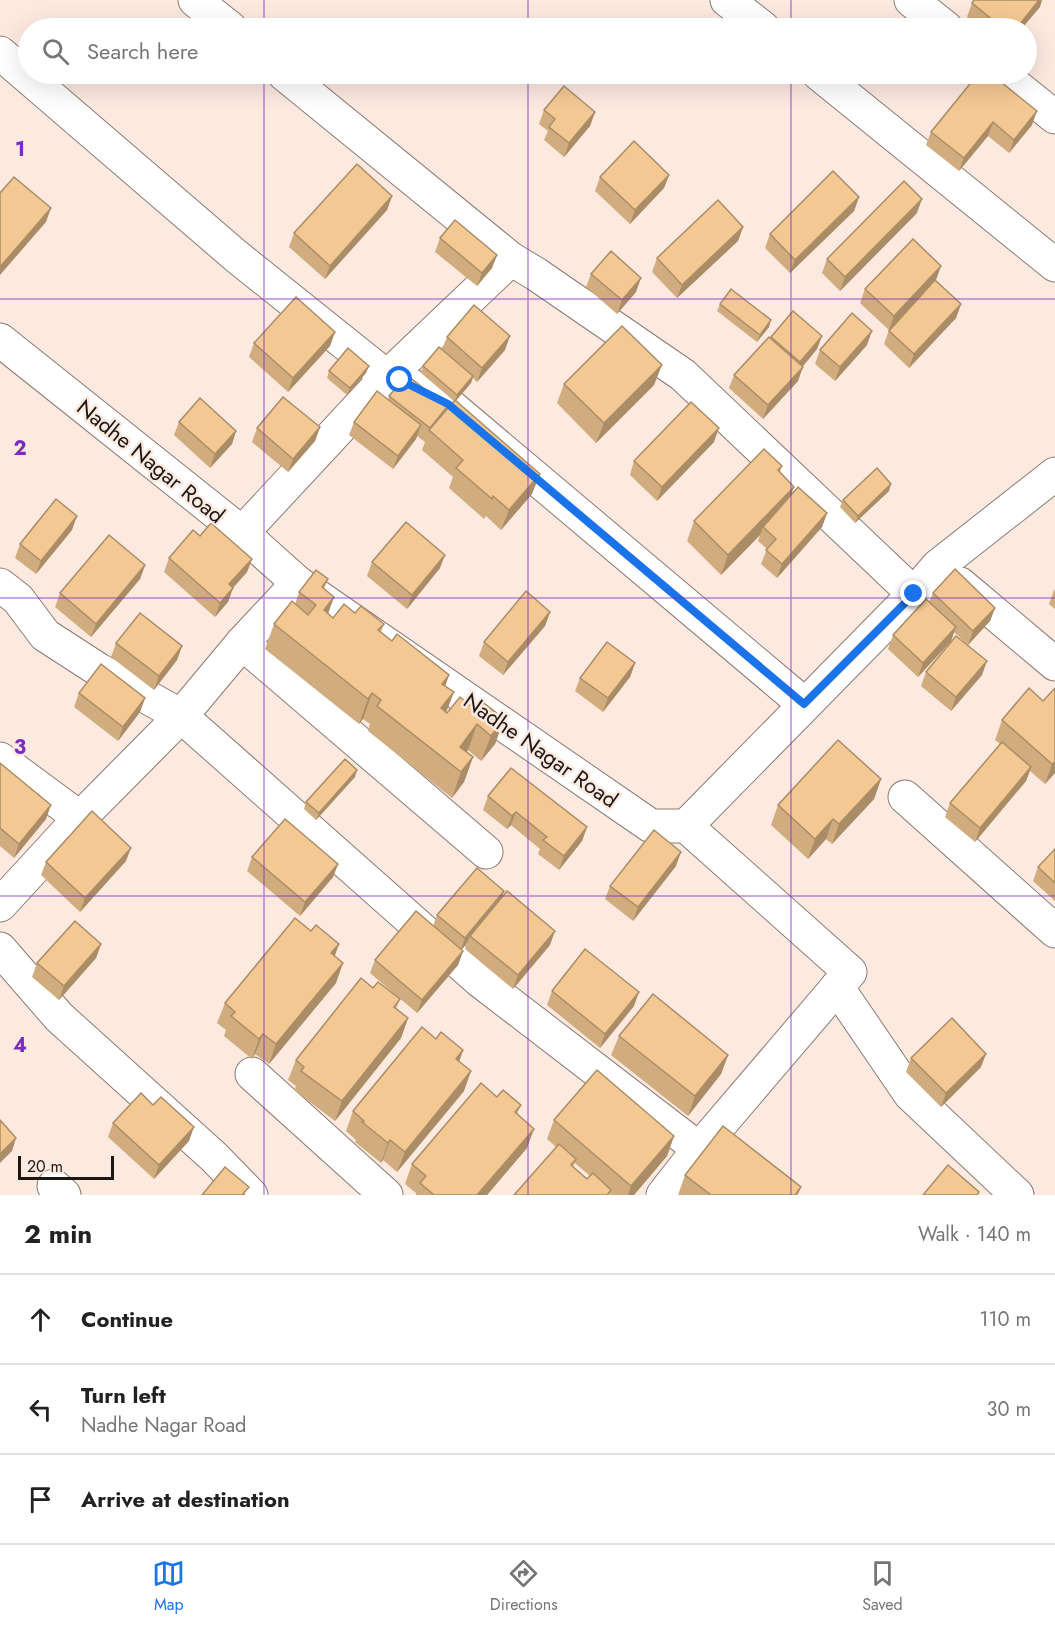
<!DOCTYPE html>
<html lang="en">
<head>
<meta charset="utf-8">
<style>
  :root { --surface:#fff; --page:#f6f6f6; --text:#222; --muted:#767676; --line:#e0e0e0; --accent:#1a73e8 }
  body { margin:0; font-family:Jost,sans-serif; background:var(--page); color:var(--text) }
  .scale { position:absolute; left:18px; bottom:15px; width:96px; box-sizing:border-box; padding-left:6px; border:3px solid #1d1714; border-top:0; font-size:16px; line-height:21px; white-space:nowrap; color:#1d1714; -webkit-text-stroke:4px #fce9e0; paint-order:stroke }
  .stop { position:absolute; width:18px; height:18px; margin:-14px; border:4px solid #1a73e8; border-radius:50%; background:#fff }
  .stop.end { background:#1a73e8; border-color:#fff; box-shadow:0 2px 6px #0008 }
  .list { margin:0; padding:0; list-style:none }
  h2 { display:flex; justify-content:space-between; align-items:center; height:78px; margin:0; padding:0 24px; font-size:26px }
  h2 small { font-size:20px; font-weight:400; color:var(--muted) }
  .list li { display:grid; grid-template-columns:39px 1fr auto; gap:18px; align-items:center; box-sizing:border-box; height:90px; padding:0 24px; border-top:2px solid var(--line) }
  .list b { display:block; font-size:22px; white-space:nowrap }
  .list p { margin:0; font-size:20px; white-space:nowrap; color:var(--muted) }
  .list em { font-size:20px; font-style:normal; color:var(--muted) }
  .icon { flex:none; width:33px; height:33px; fill:none; stroke:currentColor; stroke-width:2; stroke-linecap:round; stroke-linejoin:round }
  .map { position:relative; flex:none; width:1055px; height:1195px; overflow:hidden }
  .search { position:absolute; background:var(--surface); box-shadow:0 6px 24px #0002; left:18px; right:18px; top:18px; height:66px; display:flex; align-items:center; gap:15px; box-sizing:border-box; padding:0 21px; border-radius:33px; color:var(--muted); font-size:22px }
  .sheet { height:348px; background:var(--surface) }
  nav { display:flex; justify-content:space-around; align-items:center; box-sizing:border-box; height:84px; border-top:2px solid var(--line); background:var(--surface); font-size:16px; color:var(--muted) }
  nav a { display:grid; justify-items:center; gap:3px }
  nav .on { color:var(--accent) }
  .map>svg:first-child { display:block }
  .lines { fill:none; stroke-linecap:round; stroke-linejoin:round }
  .minor-casing { stroke:#8b7b73; stroke-width:35 }
  .minor { stroke:#fff; stroke-width:33 }
  .wall { fill:#d1ac7e; fill-rule:evenodd }
  .shaded-wall { fill:#aa8c66 }
  .building { fill:#f3c892; stroke:#aa8c66; stroke-width:1.5 }
  .route { stroke:#1a73e8; stroke-width:8 }
  .grid { fill:none; stroke:#7b2cbf; stroke-width:1.5; stroke-opacity:0.55 }
  .labels { text-anchor:middle; dominant-baseline:central; stroke-width:5; stroke-linejoin:round; paint-order:stroke }
  .street-label { font-size:22px; fill:#1d1714; stroke:#fce9e0 }
  .grid-label { font-size:20px; text-anchor:middle; font-weight:bold; fill:#7b2cbf; stroke:#fce9e0; stroke-width:5; stroke-linejoin:round; paint-order:stroke }
</style>
</head>
<body>
<div class="map">
<svg width="1055" height="1195" viewBox="0 0 1055 1195">
  <rect width="100%" height="100%" fill="#fce9e0"/>
  <g class="lines">
    <defs>
      <g id="minor">
        <path d="M195,0L230,28"/>
        <path d="M727,0L763,28"/>
        <path d="M911,0L946,28"/>
        <path d="M0,53L236,256L387,377L400,380L448,404L804,704"/>
        <path d="M284,74L511,259L536,274L683,375L914,594"/>
        <path d="M819,74L1055,265"/>
        <path d="M1001,74L1055,117"/>
        <path d="M0,340L242,533L298,583L651,826H686L914,594L938,566L1055,474"/>
        <path d="M242,533L387,377L511,259"/>
        <path d="M960,584L1055,664"/>
        <path d="M0,585L18,599L45,635L99,670L181,716L479,980L699,1149"/>
        <path d="M242,643L486,852"/>
        <path d="M0,759L80,818"/>
        <path d="M905,797L1055,931"/>
        <path d="M0,905L80,818L181,716L242,643L298,583"/>
        <path d="M0,949L59,1017L214,1157L251,1195"/>
        <path d="M837,987L910,1094L1017,1195"/>
        <path d="M252,1074L386,1195"/>
        <path d="M54,1186L64,1195"/>
        <path d="M663,1195L699,1149L850,972L686,826"/>
      </g>
    </defs>
    <!-- minor casing -->
    <use href="#minor" class="minor-casing"/>
    <!-- minor -->
    <use href="#minor" class="minor"/>
  </g>
  <!-- wall -->
  <g class="wall">
    <path d="M972,3L1040,7L1022,28H981L967,17Z"/>
    <path d="M978,74L1032,125L1009,153L988,136L959,171L926,145L931,132Z"/>
    <path d="M544,110L595,112L590,126L564,157L544,140L548,131L539,124Z"/>
    <path d="M669,175L664,188L630,224L595,191L600,177Z"/>
    <path d="M392,196L387,210L325,279L289,247L294,233Z"/>
    <path d="M859,197L854,211L790,273L765,248L770,234Z"/>
    <path d="M917,213L840,291L822,273L827,259Z"/>
    <path d="M743,227L738,241L677,298L652,272L657,258Z"/>
    <path d="M440,238L497,255L492,268L477,286L435,252Z"/>
    <path d="M591,274L636,292L617,314L586,287Z"/>
    <path d="M936,280L935,281L961,304L956,318L909,368L884,344L889,330L860,303L865,289Z"/>
    <path d="M720,304L769,327L757,342L717,311Z"/>
    <path d="M335,332L330,346L288,392L249,357L254,343Z"/>
    <path d="M822,336L817,349L802,367L798,381L763,419L729,388L734,375L771,337Z"/>
    <path d="M447,337L505,350L477,382L473,378L471,383L456,400L532,494L501,530L486,516L484,519L449,488L453,477L422,450L425,442L417,436L416,439L393,469L349,435L354,422L388,400L389,396L447,407L445,411L454,401L421,373L423,366L442,349Z"/>
    <path d="M867,345L835,381L815,364L820,350Z"/>
    <path d="M329,371L366,373L347,395L327,378Z"/>
    <path d="M564,384L654,385L596,443L557,403Z"/>
    <path d="M179,422L236,431L232,444L210,468L174,435Z"/>
    <path d="M320,427L315,441L288,472L252,442L257,428Z"/>
    <path d="M714,442L657,501L630,475L634,461Z"/>
    <path d="M782,466L780,472L792,494L827,513L822,527L777,578L761,564L767,549L758,541L760,535L721,575L687,541L694,521Z"/>
    <path d="M889,491L855,523L840,507L843,500Z"/>
    <path d="M72,530L36,574L15,558L20,544Z"/>
    <path d="M200,536L252,559L247,572L233,588L228,602L215,617L164,572L169,558Z"/>
    <path d="M372,562L440,568L407,609L367,576Z"/>
    <path d="M145,565L140,579L91,637L55,607L60,593Z"/>
    <path d="M328,579L324,589L334,597L328,613L333,618L355,613L384,624L381,632L392,641L449,675L445,686L446,712L447,713L473,708L504,719L495,744L481,761L468,750L466,752L473,757L464,782L452,798L368,731L370,724L363,719L359,724L265,649L274,624L295,604L299,592Z"/>
    <path d="M1054,590H1055V609L1049,604Z"/>
    <path d="M933,593L995,608L990,621L968,645L954,632L951,641L918,677L888,649L893,635L929,602Z"/>
    <path d="M550,612L545,626L503,675L479,656L484,642Z"/>
    <path d="M116,643L182,646L177,660L154,690L111,657Z"/>
    <path d="M635,663L630,677L603,712L575,691L580,678Z"/>
    <path d="M926,672L982,675L951,711L921,686Z"/>
    <path d="M1029,688L1055,773L1045,784L1030,771L1026,781L975,842L945,817L950,803L1000,744L995,740L1002,720Z"/>
    <path d="M79,693L145,698L140,712L118,741L74,707Z"/>
    <path d="M0,763L46,819L14,858L0,846Z"/>
    <path d="M355,777L316,820L304,809L306,802Z"/>
    <path d="M881,779L874,799L832,844L826,839L808,859L771,825L778,805Z"/>
    <path d="M488,796L587,827L582,841L559,870L538,854L540,849L511,825L507,829L483,810Z"/>
    <path d="M1055,849V901L1033,881L1038,867Z"/>
    <path d="M252,857L338,864L333,877L300,916L247,871Z"/>
    <path d="M126,861L80,912L41,875L46,862Z"/>
    <path d="M676,866L633,921L605,899L610,886Z"/>
    <path d="M504,891L501,897L550,945L513,989L465,949L467,943L461,950L463,951L458,965L417,1013L370,973L375,960L433,926L437,915Z"/>
    <path d="M101,944L96,958L59,1000L32,977L37,963Z"/>
    <path d="M335,956L336,983L269,1064L255,1054L252,1059L224,1036L226,1030L217,1023L225,1003Z"/>
    <path d="M373,988L400,999L396,1009L408,1018L401,1038L335,1121L294,1090L296,1086L288,1080L296,1060Z"/>
    <path d="M552,991L634,1006L600,1048L547,1005Z"/>
    <path d="M619,1036L728,1055L721,1074L688,1116L611,1055Z"/>
    <path d="M436,1039L463,1050L459,1062L464,1091L397,1172L383,1160L381,1163L355,1142L356,1140L346,1131L353,1111Z"/>
    <path d="M911,1058L981,1067L941,1107L906,1072Z"/>
    <path d="M497,1097L521,1105L517,1114L527,1148L487,1195H416V1193L405,1184L412,1164Z"/>
    <path d="M153,1105L189,1141L154,1179L108,1137L113,1123Z"/>
    <path d="M554,1120L674,1136L667,1156L634,1195H611L610,1194L609,1195H514L556,1147L547,1139ZM575,1163L590,1176L587,1179L573,1167Z"/>
    <path d="M685,1175L801,1187L798,1195H678Z"/>
  </g>
  <!-- shaded-wall -->
  <g class="shaded-wall">
    <path d="M1039,0H1042L1040,7L1022,28H1017Z"/>
    <path d="M1037,111L1032,125L1009,153L1014,140Z"/>
    <path d="M595,112L590,126L564,157L569,143Z"/>
    <path d="M993,122L988,136L959,171L964,158Z"/>
    <path d="M669,175L664,188L630,224L635,210Z"/>
    <path d="M392,196L387,210L325,279L330,266Z"/>
    <path d="M859,197L854,211L790,273L795,260Z"/>
    <path d="M922,199L917,213L840,291L845,277Z"/>
    <path d="M51,208L46,222L0,275V267Z"/>
    <path d="M743,227L738,241L677,298L682,285Z"/>
    <path d="M497,255L492,268L477,286L482,273Z"/>
    <path d="M941,266L936,280L889,330L894,316Z"/>
    <path d="M641,278L636,292L617,314L622,300Z"/>
    <path d="M961,304L956,318L909,368L914,354Z"/>
    <path d="M771,320L769,327L757,342L760,335Z"/>
    <path d="M872,331L867,345L835,381L840,367Z"/>
    <path d="M335,332L330,346L288,392L293,378Z"/>
    <path d="M510,336L505,350L477,382L482,368Z"/>
    <path d="M822,336L817,349L795,376L800,362Z"/>
    <path d="M662,365L654,385L596,443L604,423Z"/>
    <path d="M369,366L366,373L347,395L350,388Z"/>
    <path d="M803,367L798,381L763,419L768,405Z"/>
    <path d="M473,376L471,383L455,402L457,395Z"/>
    <path d="M421,425L416,439L393,469L398,456Z"/>
    <path d="M320,427L315,441L288,472L293,459Z"/>
    <path d="M719,428L714,442L657,501L662,487Z"/>
    <path d="M236,431L232,444L210,468L215,454Z"/>
    <path d="M540,474L532,494L501,530L509,510Z"/>
    <path d="M891,484L889,491L855,523L858,516Z"/>
    <path d="M794,487L787,506L763,527L760,535L721,575L728,555Z"/>
    <path d="M827,513L822,527L777,578L782,564Z"/>
    <path d="M77,516L72,530L36,574L41,561Z"/>
    <path d="M445,555L440,568L407,609L412,595Z"/>
    <path d="M252,559L247,572L224,598L229,584Z"/>
    <path d="M145,565L140,579L91,637L96,624Z"/>
    <path d="M233,588L228,602L215,617L220,603Z"/>
    <path d="M334,597L325,622L324,610Z"/>
    <path d="M995,608L990,621L968,645L973,631Z"/>
    <path d="M550,612L545,626L503,675L508,662Z"/>
    <path d="M956,627L951,641L918,677L923,663Z"/>
    <path d="M182,646L177,660L154,690L159,676Z"/>
    <path d="M987,661L982,675L951,711L956,697Z"/>
    <path d="M635,663L630,677L603,712L608,698Z"/>
    <path d="M449,675L440,701L442,684Z"/>
    <path d="M454,692L444,718L441,708Z"/>
    <path d="M372,693L363,719L359,724L368,699Z"/>
    <path d="M145,698L140,712L118,741L123,727Z"/>
    <path d="M504,719L495,744L481,761L491,736Z"/>
    <path d="M477,724L468,750L455,767L460,747Z"/>
    <path d="M473,757L464,782L452,798L461,772Z"/>
    <path d="M1055,762V773L1045,784L1052,764Z"/>
    <path d="M1031,767L1026,781L975,842L980,828Z"/>
    <path d="M357,770L355,777L316,820L319,813Z"/>
    <path d="M881,779L874,799L832,844L839,824Z"/>
    <path d="M51,805L46,819L14,858L19,844Z"/>
    <path d="M516,812L511,825L507,829L512,816Z"/>
    <path d="M833,819L826,839L808,859L815,839Z"/>
    <path d="M587,827L582,841L559,870L564,856Z"/>
    <path d="M131,848L126,861L80,912L85,898Z"/>
    <path d="M681,852L676,866L633,921L638,907Z"/>
    <path d="M338,864L333,877L300,916L305,902Z"/>
    <path d="M504,891L499,905L470,936L467,943L460,952L465,938Z"/>
    <path d="M555,931L550,945L513,989L518,975Z"/>
    <path d="M101,944L96,958L59,1000L64,986Z"/>
    <path d="M339,944L332,964L331,953Z"/>
    <path d="M463,951L458,965L417,1013L422,1000Z"/>
    <path d="M343,963L336,983L269,1064L276,1044Z"/>
    <path d="M639,992L634,1006L600,1048L605,1034Z"/>
    <path d="M408,1018L401,1038L335,1121L342,1101Z"/>
    <path d="M263,1034L255,1054L252,1059L259,1039Z"/>
    <path d="M463,1050L456,1070V1059Z"/>
    <path d="M986,1054L981,1067L941,1107L946,1093Z"/>
    <path d="M728,1055L721,1074L688,1116L695,1096Z"/>
    <path d="M471,1071L464,1091L397,1172L405,1152Z"/>
    <path d="M194,1127L189,1141L154,1179L159,1165Z"/>
    <path d="M534,1129L527,1148L487,1195H477Z"/>
    <path d="M674,1136L667,1156L634,1195H628L631,1186Z"/>
    <path d="M16,1138L12,1151L0,1163V1154Z"/>
    <path d="M390,1140L383,1160L381,1163L388,1143Z"/>
  </g>
  <!-- building -->
  <g class="building">
    <path d="M974,0H1039L1017,28H995L999,25L972,3Z"/>
    <path d="M978,74H991L1037,111L1014,140L993,122L964,158L931,132Z"/>
    <path d="M564,86L595,112L569,143L549,127L555,119L544,110Z"/>
    <path d="M634,141L669,175L635,210L600,177Z"/>
    <path d="M357,164L392,196L330,266L294,233Z"/>
    <path d="M833,171L859,197L795,260L770,234Z"/>
    <path d="M14,177L51,208L0,267V193Z"/>
    <path d="M904,181L922,199L845,277L827,259Z"/>
    <path d="M718,200L743,227L682,285L657,258Z"/>
    <path d="M455,220L497,255L482,273L440,238Z"/>
    <path d="M913,239L941,266L894,316L865,289Z"/>
    <path d="M611,251L641,278L622,300L591,274Z"/>
    <path d="M935,280L961,304L914,354L889,331Z"/>
    <path d="M731,289L771,320L760,335L720,304Z"/>
    <path d="M296,297L335,332L293,378L254,343Z"/>
    <path d="M474,305L510,336L482,368L447,337Z"/>
    <path d="M793,311L822,336L800,362L771,337Z"/>
    <path d="M852,313L872,331L840,367L820,350Z"/>
    <path d="M622,326L662,365L604,423L564,384Z"/>
    <path d="M769,337L803,367L768,405L734,375Z"/>
    <path d="M439,347L473,376L457,395L423,366Z"/>
    <path d="M348,348L369,366L350,388L329,371Z"/>
    <path d="M407,375L447,407L430,428L389,396Z"/>
    <path d="M377,391L421,425L398,456L354,422Z"/>
    <path d="M283,397L320,427L293,459L257,428Z"/>
    <path d="M200,398L236,431L215,454L179,422Z"/>
    <path d="M455,400L540,474L509,510L493,496L492,499L456,468L463,460L429,430Z"/>
    <path d="M691,402L719,428L662,487L634,461Z"/>
    <path d="M764,449L782,466L778,470L794,487L728,555L694,521Z"/>
    <path d="M877,468L891,484L858,516L843,500Z"/>
    <path d="M798,487L827,513L782,564L766,550L776,539L763,527Z"/>
    <path d="M56,499L77,516L41,561L20,544Z"/>
    <path d="M406,522L445,555L412,595L372,562Z"/>
    <path d="M211,523L252,559L229,584L233,588L220,603L169,558L193,530L200,536Z"/>
    <path d="M109,535L145,565L96,624L60,593Z"/>
    <path d="M955,569L995,608L973,631L933,593Z"/>
    <path d="M316,570L328,579L322,587L334,597L324,610L333,618L344,604L355,613L361,606L384,624L378,630L392,641L397,634L449,675L442,684L454,692L441,708L447,713L460,697L473,708L480,700L504,719L491,736L477,724L460,747L473,757L461,772L377,706L381,700L372,693L368,699L274,624L292,601L308,615L316,605L299,592Z"/>
    <path d="M526,591L550,612L508,662L484,642Z"/>
    <path d="M926,599L956,627L923,663L893,635Z"/>
    <path d="M140,613L182,646L159,676L116,643Z"/>
    <path d="M956,636L987,661L956,697L926,672Z"/>
    <path d="M607,642L635,663L608,698L580,678Z"/>
    <path d="M101,664L145,698L123,727L79,693Z"/>
    <path d="M1029,688L1043,701L1055,688V762L1052,764L1002,720Z"/>
    <path d="M838,740L881,779L839,824L833,819L815,839L778,805Z"/>
    <path d="M1002,742L1031,767L980,828L950,803Z"/>
    <path d="M345,759L357,770L319,813L306,802Z"/>
    <path d="M0,763L51,805L19,844L0,828Z"/>
    <path d="M511,768L587,827L564,856L543,840L547,837L516,812L512,816L488,796Z"/>
    <path d="M92,811L131,848L85,898L46,862Z"/>
    <path d="M285,819L338,864L305,902L252,857Z"/>
    <path d="M654,830L681,852L638,907L610,886Z"/>
    <path d="M1055,849V883L1038,867Z"/>
    <path d="M477,868L504,891L465,938L437,915Z"/>
    <path d="M507,891L555,931L518,975L470,936Z"/>
    <path d="M416,911L463,951L422,1000L375,960Z"/>
    <path d="M295,918L311,931L316,925L339,944L331,953L343,963L276,1044L263,1034L259,1039L231,1016L235,1012L225,1003Z"/>
    <path d="M75,921L101,944L64,986L37,963Z"/>
    <path d="M585,949L639,992L605,1034L552,991Z"/>
    <path d="M361,978L373,988L378,982L400,999L394,1007L408,1018L342,1101L301,1071L304,1067L296,1060Z"/>
    <path d="M653,994L728,1055L695,1096L619,1036Z"/>
    <path d="M952,1018L986,1054L946,1093L911,1058Z"/>
    <path d="M422,1027L436,1039L441,1032L463,1050L456,1059L471,1071L405,1152L390,1140L388,1143L362,1122L364,1121L353,1111Z"/>
    <path d="M597,1070L674,1136L631,1186L554,1120Z"/>
    <path d="M481,1083L497,1097L503,1090L521,1105L515,1112L534,1129L477,1195H434L420,1183L426,1176L412,1164Z"/>
    <path d="M141,1093L153,1105L161,1097L194,1127L159,1165L113,1123Z"/>
    <path d="M0,1120L16,1138L0,1154Z"/>
    <path d="M723,1126L801,1187L795,1195H711L685,1175Z"/>
    <path d="M559,1144L576,1159L571,1165L587,1179L593,1173L611,1190L607,1195H514Z"/>
    <path d="M948,1165L979,1192L977,1195H923Z"/>
    <path d="M225,1167L249,1187L243,1194L245,1195H202Z"/>
  </g>
  <g class="lines">
    <!-- route -->
    <path class="route" d="M400,380L448,404L804,704L914,594"/>
  </g>
  <!-- grid -->
  <path class="grid" d="M264,0V28M528,0V28M791,0V28M264,74V1195M528,74V1195M791,74V1195M0,299H1055M0,598H1055M0,896H1055"/>
  <g class="labels">
    <!-- street labels -->
    <g class="street-label">
      <text transform="translate(151 461) rotate(39)">Nadhe Nagar Road</text>
      <text transform="translate(541 750) rotate(35)">Nadhe Nagar Road</text>
    </g>
  </g>
  <g class="grid-label">
    <text x="20" y="156">1</text>
    <text x="20" y="455">2</text>
    <text x="20" y="754">3</text>
    <text x="20" y="1052">4</text>
  </g>
</svg>
<div class="scale">20 m</div>
<div class="stop" style="left:400px;top:380px"></div>
<div class="stop end" style="left:914px;top:594px"></div>
<div class="search"><svg class="icon" aria-label="search" viewBox="0 0 24 24"><circle cx="10" cy="10" r="6"/><path d="M15 15l6 6"/></svg>Search here</div>
</div>
<section class="sheet">
<h2>2 min<small>Walk · 140 m</small></h2>
<ul class="list">
<li><svg class="icon" aria-label="ahead" viewBox="0 0 24 24"><path d="M12 20V5M6 11l6-6 6 6"/></svg><div><b>Continue</b></div><em>110 m</em></li>
<li><svg class="icon" aria-label="left" viewBox="0 0 24 24"><path d="M17 20v-9H6M10 6l-5 5 5 5"/></svg><div><b>Turn left</b><p>Nadhe Nagar Road</p></div><em>30 m</em></li>
<li><svg class="icon" aria-label="arrive" viewBox="0 0 24 24"><path d="M6 21V4h12l-3 4 3 4H6"/></svg><div><b>Arrive at destination</b></div></li>
</ul>
</section>
<nav>
<a class="on"><svg class="icon" aria-label="map" viewBox="0 0 24 24"><path d="M3 6l6-2 6 2 6-2v14l-6 2-6-2-6 2zM9 4v14M15 6v14"/></svg>Map</a>
<a><svg class="icon" aria-label="directions" viewBox="0 0 24 24"><path d="M12 3l9 9-9 9-9-9zM9 14v-3h6M13 9l2 2-2 2"/></svg>Directions</a>
<a><svg class="icon" aria-label="saved" viewBox="0 0 24 24"><path d="M7 4h10v16l-5-4-5 4z"/></svg>Saved</a>
</nav>
</body>
</html>
